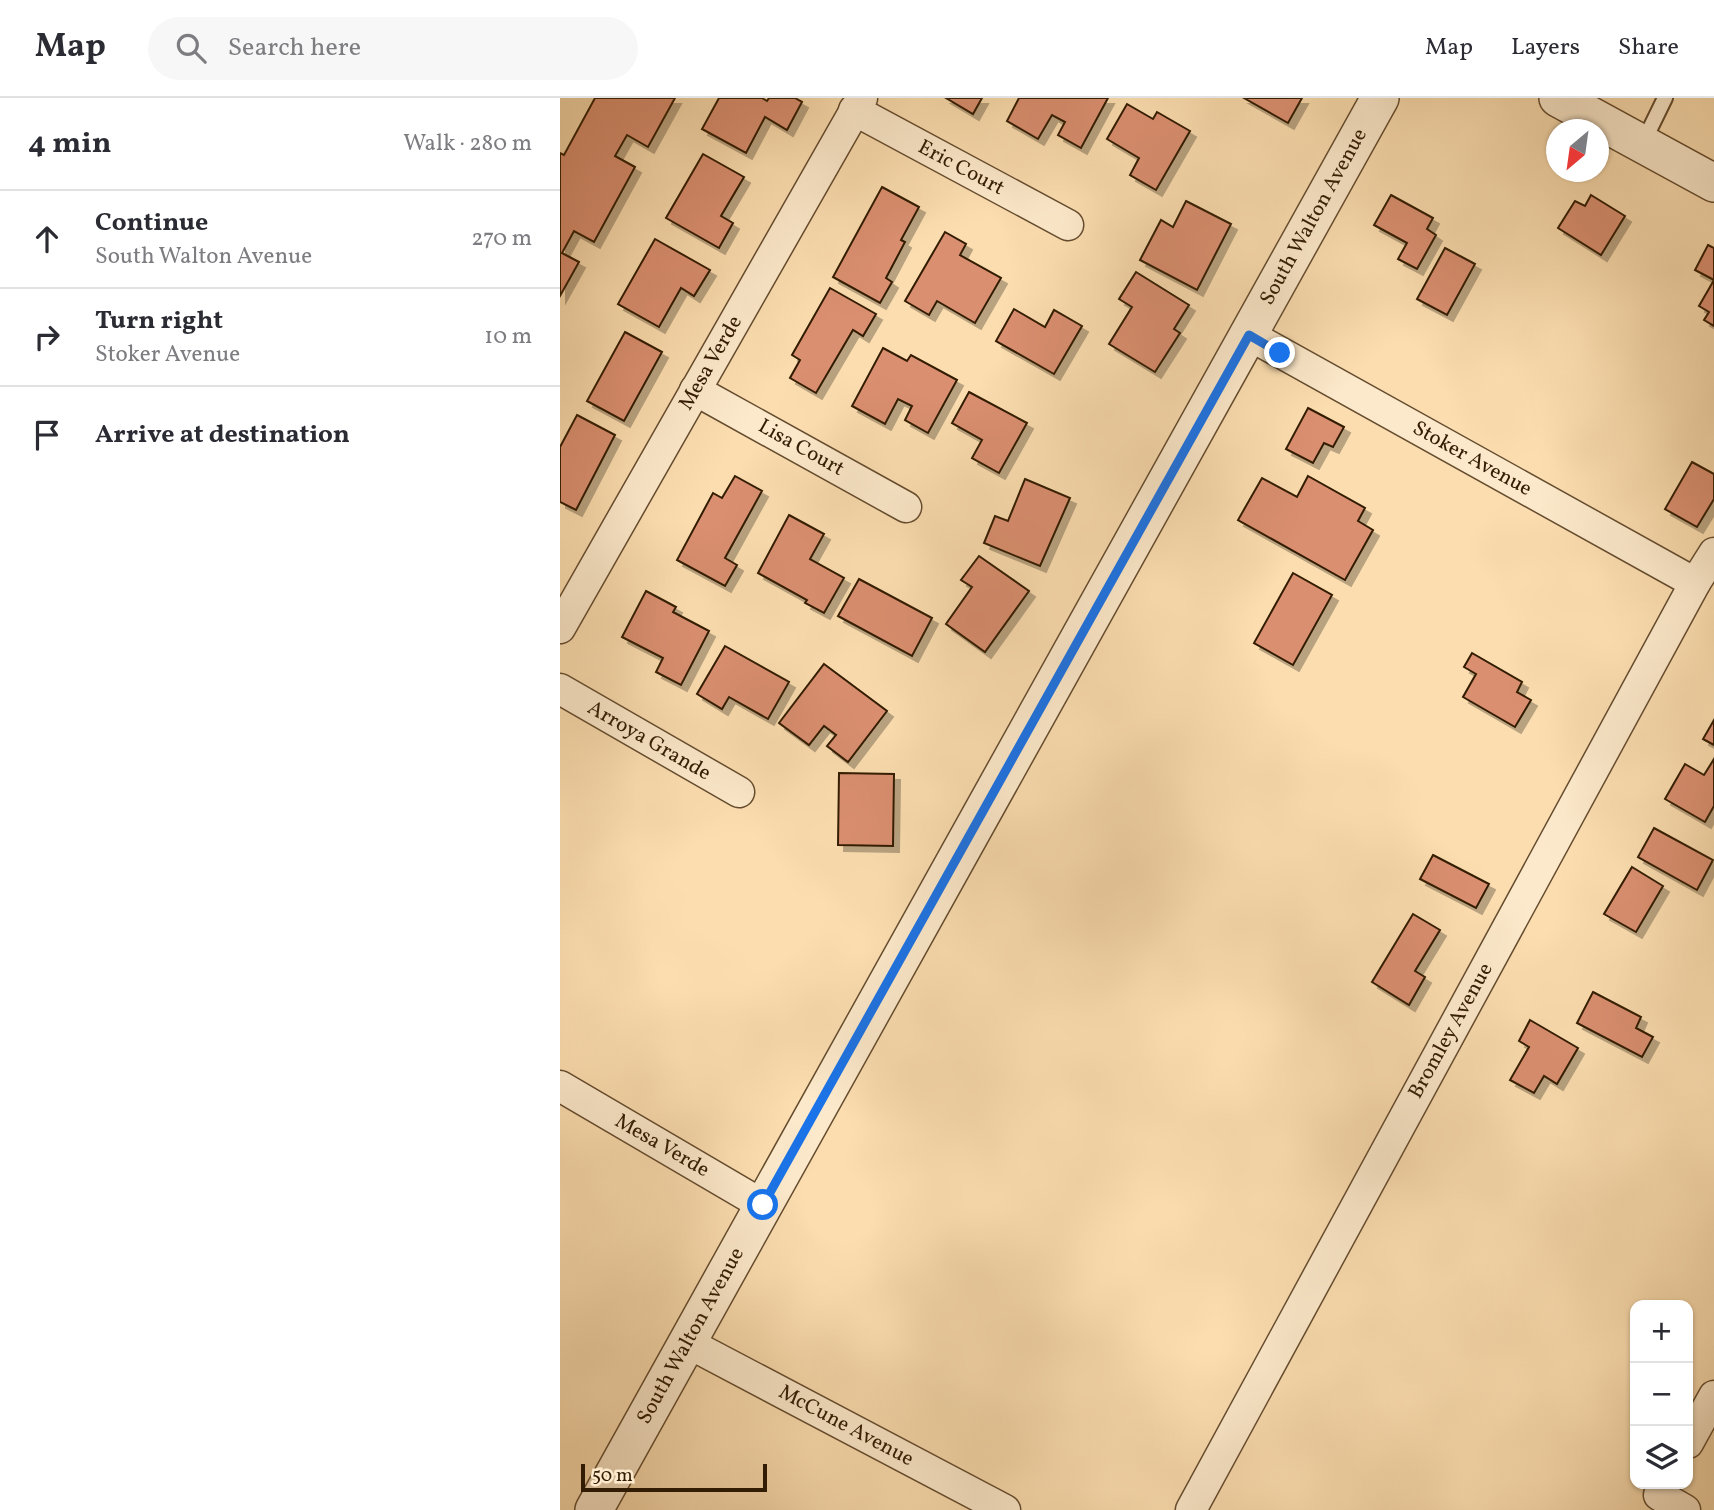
<!DOCTYPE html>
<html lang="en">
<head>
<meta charset="utf-8">
<style>
  :root { --surface:#fff; --page:#f7f7f7; --text:#2b2b33; --muted:#7c7c81; --line:#e1e1e2 }
  body { margin:0; font-family:Vollkorn,serif; background:var(--page); color:var(--text) }
  .controls { position:absolute; right:21px; bottom:21px; display:grid; overflow:hidden; border-radius:14px; box-shadow:0 2px 5px #0004 }
  .controls button { width:63px; height:63px; display:grid; place-items:center; padding:0; border:0; border-bottom:2px solid var(--line); background:var(--surface); color:var(--text); font:35px sans-serif }
  .compass { position:absolute; left:986px; top:21px; width:63px; height:63px; border-radius:50%; background:var(--surface); box-shadow:0 2px 5px #0004; rotate:209deg }
  .scale { position:absolute; left:21px; bottom:18px; width:186px; box-sizing:border-box; padding-left:7px; border:4px solid #331c04; border-top:0; font-size:19px; line-height:24px; white-space:nowrap; color:#331c04; -webkit-text-stroke:5px #fce9cb; paint-order:stroke }
  .stop { position:absolute; width:21px; height:21px; margin:-16px; border:5px solid #1a73e8; border-radius:50%; background:#fff }
  .stop.end { background:#1a73e8; border-color:#fff; box-shadow:0 2px 7px #0008 }
  .list { margin:0; padding:0; list-style:none }
  h2 { display:flex; justify-content:space-between; align-items:center; height:91px; margin:0; padding:0 28px; font-size:30px }
  h2 small { font-size:23px; font-weight:400; color:var(--muted) }
  .list li { display:grid; grid-template-columns:46px 1fr auto; gap:21px; align-items:center; box-sizing:border-box; height:98px; padding:0 28px; border-top:2px solid var(--line) }
  .list b { display:block; font-size:26px; white-space:nowrap }
  .list p { margin:0; font-size:23px; white-space:nowrap; color:var(--muted) }
  .list em { font-size:23px; font-style:normal; color:var(--muted) }
  .icon { flex:none; width:38px; height:38px; fill:none; stroke:currentColor; stroke-width:2; stroke-linecap:round; stroke-linejoin:round }
  .map { position:relative; flex:none; width:1154px; height:1412px; overflow:hidden }
  header { display:flex; align-items:center; gap:42px; box-sizing:border-box; height:98px; padding:0 35px; background:var(--surface); border-bottom:2px solid var(--line) }
  header strong { font-size:33px }
  nav { display:flex; gap:38px; margin-inline-start:auto; font-size:24px }
  .search { width:490px; height:63px; background:var(--page); display:flex; align-items:center; gap:18px; box-sizing:border-box; padding:0 24px; border-radius:38px; color:var(--muted); font-size:26px }
  main { display:flex }
  aside { flex:1; background:var(--surface) }
  .map>svg:first-child { display:block }
  .building { fill:#da8f70; stroke:#331c04; stroke-width:2; filter:url(#shadow) }
  .lines { fill:none; stroke-linecap:round; stroke-linejoin:round }
  .service-casing { stroke:#654c2f; stroke-width:18 }
  .minor-casing { stroke:#654c2f; stroke-width:33 }
  .tertiary-casing { stroke:#654c2f; stroke-width:40 }
  .service { stroke:#fce9cb; stroke-width:14 }
  .minor { stroke:#fce9cb; stroke-width:30 }
  .tertiary { stroke:#fce9cb; stroke-width:37 }
  .route { stroke:#1a73e8; stroke-width:9 }
  .labels { text-anchor:middle; dominant-baseline:central; stroke-width:5; stroke-linejoin:round; paint-order:stroke }
  .street-label { font-size:21px; fill:#331c04; stroke:#fce9cb }
</style>
</head>
<body>
<header>
<strong>Map</strong>
<div class="search"><svg class="icon" aria-label="search" viewBox="0 0 24 24"><circle cx="10" cy="10" r="6"/><path d="M15 15l6 6"/></svg>Search here</div>
<nav><a>Map</a><a>Layers</a><a>Share</a></nav>
</header>
<main>
<aside>
<h2>4 min<small>Walk · 280 m</small></h2>
<ul class="list">
<li><svg class="icon" aria-label="ahead" viewBox="0 0 24 24"><path d="M12 20V5M6 11l6-6 6 6"/></svg><div><b>Continue</b><p>South Walton Avenue</p></div><em>270 m</em></li>
<li><svg class="icon" aria-label="right" viewBox="0 0 24 24"><path d="M7 20v-9h11M14 6l5 5-5 5"/></svg><div><b>Turn right</b><p>Stoker Avenue</p></div><em>10 m</em></li>
<li><svg class="icon" aria-label="arrive" viewBox="0 0 24 24"><path d="M6 21V4h12l-3 4 3 4H6"/></svg><div><b>Arrive at destination</b></div></li>
</ul>
</aside>
<div class="map">
<svg width="1154" height="1412" viewBox="0 0 1154 1412">
  <defs>
    <filter id="shadow"><feDropShadow dx="6" dy="6" stdDeviation="0" flood-color="#0004"/></filter>
  </defs>
  <rect width="100%" height="100%" fill="#fbddaf"/>
  <filter id="stains"><feTurbulence type="fractalNoise" baseFrequency=".00286" numOctaves="4"/><feColorMatrix values="0 0 0 0 .2 0 0 0 0 .09 0 0 0 0 .02 0 0 0 .5 -.17"/></filter>
  <radialGradient id="worn" r=".72"><stop offset=".6" stop-color="#630" stop-opacity="0"/><stop offset="1" stop-color="#630" stop-opacity=".3"/></radialGradient>
  <!-- building -->
  <g class="building">
    <path d="M35,0H115L88,49L67,37L55,58L75,69L34,144L14,133L2,155L19,164L0,198V55L4,57Z"/>
    <path d="M159,0H202L207,3L209,0H235L242,4L227,32L205,19L186,55L142,31Z"/>
    <path d="M386,0H422L413,16Z"/>
    <path d="M459,0H548L521,50L498,37L505,24L492,17L478,41L447,23Z"/>
    <path d="M684,0H742L728,25Z"/>
    <path d="M567,6L593,21L597,14L630,33L596,92L570,77L579,60L547,41Z"/>
    <path d="M143,56L184,79L161,118L173,125L159,150L106,120Z"/>
    <path d="M322,89L359,109L341,142L345,144L326,180L332,184L320,205L273,179Z"/>
    <path d="M831,97L873,120L867,131L876,137L857,171L838,161L847,145L814,127Z"/>
    <path d="M1031,97L1065,118L1041,157L998,130L1015,103L1025,108Z"/>
    <path d="M626,103L671,126L637,192L580,162L601,122L613,129Z"/>
    <path d="M385,134L406,146L400,157L441,180L415,225L377,203L369,217L345,203Z"/>
    <path d="M95,141L150,172L134,198L121,190L99,229L58,206Z"/>
    <path d="M1148,147L1154,150V228L1144,222L1149,214L1139,208L1154,182L1135,172Z"/>
    <path d="M885,150L915,166L887,217L857,201Z"/>
    <path d="M576,174L629,207L614,231L620,235L595,274L549,246L572,209L559,201Z"/>
    <path d="M270,190L316,216L303,238L293,232L256,295L230,280L240,262L232,257Z"/>
    <path d="M454,211L485,229L494,212L522,228L494,276L436,243Z"/>
    <path d="M65,234L102,254L64,323L27,303Z"/>
    <path d="M323,250L347,263L351,257L397,282L368,335L345,322L352,308L338,301L325,326L292,308Z"/>
    <path d="M409,294L467,325L439,375L412,360L422,342L392,325Z"/>
    <path d="M748,310L784,329L773,349L764,345L753,365L726,351Z"/>
    <path d="M17,317L55,337L16,412L0,404V349Z"/>
    <path d="M1132,364L1154,376V401L1137,429L1105,411Z"/>
    <path d="M175,378L202,393L165,460L177,467L165,488L117,462L153,395L162,400Z"/>
    <path d="M748,378L805,410L798,423L813,432L785,482L678,422L702,380L737,399Z"/>
    <path d="M465,381L510,400L480,468L424,445L435,418L448,423Z"/>
    <path d="M229,417L264,436L250,461L284,480L264,515L245,505L247,502L198,475Z"/>
    <path d="M419,458L469,493L425,554L386,526L412,489L401,482Z"/>
    <path d="M733,475L772,497L733,567L694,545Z"/>
    <path d="M299,481L372,520L352,558L278,518Z"/>
    <path d="M86,493L116,509L113,514L149,533L121,587L96,574L103,560L62,539Z"/>
    <path d="M165,548L229,584L208,621L169,599L162,611L137,596Z"/>
    <path d="M912,555L962,584L957,594L971,602L955,629L903,599L916,576L904,569Z"/>
    <path d="M264,566L327,613L288,664L267,648L276,637L264,628L249,647L219,625Z"/>
    <path d="M1154,622V647L1143,641Z"/>
    <path d="M1154,661V708L1145,724L1105,701L1125,666L1144,677Z"/>
    <path d="M279,675L334,676L333,748L278,747Z"/>
    <path d="M1094,730L1153,762L1137,792L1078,759Z"/>
    <path d="M873,757L929,786L916,810L860,781Z"/>
    <path d="M1072,769L1103,788L1076,834L1044,816Z"/>
    <path d="M853,816L880,832L855,873L865,879L849,907L812,884Z"/>
    <path d="M1033,894L1081,919L1076,930L1093,939L1082,959L1017,925Z"/>
    <path d="M970,922L1018,950L997,986L984,978L974,995L950,982L969,949L959,943Z"/>
  </g>
  <g class="lines">
    <defs>
      <path id="service" d="M1083,45L1105,0"/>
      <g id="minor">
        <path d="M294,12L508,127"/>
        <path d="M689,237L1135,485"/>
        <path d="M135,292L346,409"/>
        <path d="M0,530L302,0"/>
        <path d="M0,591L179,694"/>
        <path d="M0,988L203,1107"/>
        <path d="M128,1245L445,1412"/>
        <path d="M1128,1345L1154,1298"/>
        <path d="M1105,1386L1099,1397L1125,1412"/>
        <path d="M631,1412L1135,485L1154,455"/>
      </g>
      <g id="tertiary">
        <path d="M998,0L1154,85"/>
        <path d="M34,1412L820,0"/>
      </g>
    </defs>
    <!-- service casing -->
    <use href="#service" class="service-casing"/>
    <!-- minor casing -->
    <use href="#minor" class="minor-casing"/>
    <!-- tertiary casing -->
    <use href="#tertiary" class="tertiary-casing"/>
    <!-- service -->
    <use href="#service" class="service"/>
    <!-- minor -->
    <use href="#minor" class="minor"/>
    <!-- tertiary -->
    <use href="#tertiary" class="tertiary"/>
  </g>
  <g class="lines">
    <!-- route -->
    <path class="route" d="M203,1107L689,237L720,255"/>
  </g>
  <g class="labels">
    <!-- street labels -->
    <g class="street-label">
      <text transform="translate(401 70) rotate(28)">Eric Court</text>
      <text transform="translate(754 119) rotate(-61)">South Walton Avenue</text>
      <text transform="translate(151 265) rotate(-60)">Mesa Verde</text>
      <text transform="translate(241 350) rotate(29)">Lisa Court</text>
      <text transform="translate(912 361) rotate(29)">Stoker Avenue</text>
      <text transform="translate(89 643) rotate(30)">Arroya Grande</text>
      <text transform="translate(891 933) rotate(-61)">Bromley Avenue</text>
      <text transform="translate(102 1048) rotate(30)">Mesa Verde</text>
      <text transform="translate(131 1238) rotate(-61)">South Walton Avenue</text>
      <text transform="translate(286 1328) rotate(28)">McCune Avenue</text>
    </g>
  </g>
  <rect width="100%" height="100%" filter="url(#stains)"/>
  <rect width="100%" height="100%" fill="url(#worn)"/>
</svg>
<div class="controls">
<button>+</button>
<button>−</button>
<button><svg class="icon" aria-label="layers" viewBox="0 0 24 24"><path d="M12 4l9 5-9 5-9-5zM3 14l9 5 9-5"/></svg></button>
</div>
<svg class="compass" viewBox="-18 -18 36 36"><path d="M0-13l5 13h-10z" fill="#e53935"/><path d="M0 13l5-13h-10z" fill="#7c7c81"/></svg>
<div class="scale">50 m</div>
<div class="stop" style="left:203px;top:1107px"></div>
<div class="stop end" style="left:720px;top:255px"></div>
</div>
</main>
</body>
</html>
